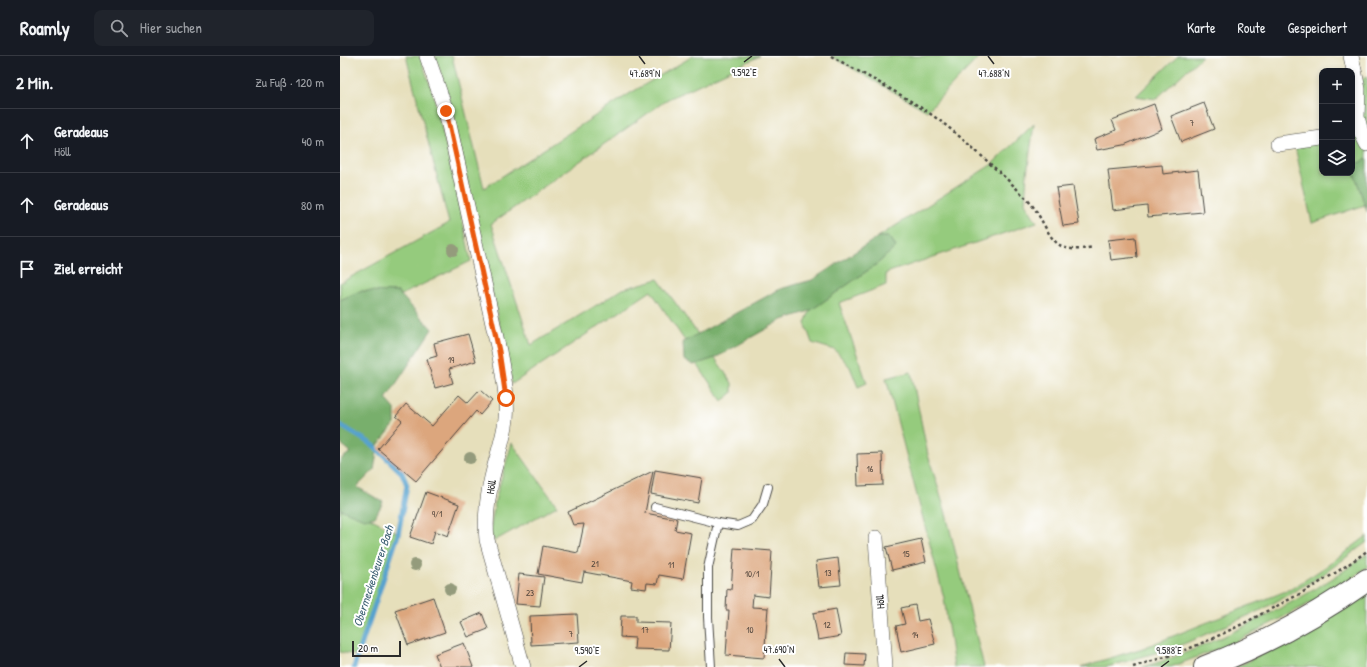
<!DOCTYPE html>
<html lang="de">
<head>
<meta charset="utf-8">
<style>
  :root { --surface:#171b24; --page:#20242c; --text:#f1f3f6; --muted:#9ea1a6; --line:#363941 }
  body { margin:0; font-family:"Patrick Hand",sans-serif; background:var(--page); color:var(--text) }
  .controls { position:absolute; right:12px; top:12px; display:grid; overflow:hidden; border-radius:8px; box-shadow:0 2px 6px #0003 }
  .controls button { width:36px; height:36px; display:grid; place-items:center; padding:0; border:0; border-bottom:1px solid var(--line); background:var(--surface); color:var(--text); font:20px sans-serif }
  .scale { position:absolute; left:12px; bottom:10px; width:49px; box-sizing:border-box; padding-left:4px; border:2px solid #2b2b2b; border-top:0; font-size:11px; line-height:14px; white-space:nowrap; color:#2b2b2b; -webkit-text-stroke:3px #fff; paint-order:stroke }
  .stop { position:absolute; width:12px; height:12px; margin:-9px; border:3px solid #ea580c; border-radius:50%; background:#fff }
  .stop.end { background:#ea580c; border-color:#fff; box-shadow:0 1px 4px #0008 }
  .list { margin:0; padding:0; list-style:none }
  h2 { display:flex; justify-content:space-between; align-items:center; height:52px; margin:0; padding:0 16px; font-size:17px }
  h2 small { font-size:13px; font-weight:400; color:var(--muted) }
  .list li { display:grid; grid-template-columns:26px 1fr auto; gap:12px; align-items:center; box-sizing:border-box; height:64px; padding:0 16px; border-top:1px solid var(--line) }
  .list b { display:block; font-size:15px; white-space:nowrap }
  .list p { margin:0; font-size:13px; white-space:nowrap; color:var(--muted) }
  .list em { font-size:13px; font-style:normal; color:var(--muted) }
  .icon { flex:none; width:22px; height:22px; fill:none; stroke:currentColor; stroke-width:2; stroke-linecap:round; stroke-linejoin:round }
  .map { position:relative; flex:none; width:1027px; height:611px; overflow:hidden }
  header { display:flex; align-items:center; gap:24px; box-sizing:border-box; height:56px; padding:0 20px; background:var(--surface); border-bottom:1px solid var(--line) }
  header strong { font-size:19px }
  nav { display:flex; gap:22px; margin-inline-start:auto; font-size:14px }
  .search { width:280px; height:36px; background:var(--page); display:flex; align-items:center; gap:10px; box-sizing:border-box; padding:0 14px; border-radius:8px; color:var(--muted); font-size:15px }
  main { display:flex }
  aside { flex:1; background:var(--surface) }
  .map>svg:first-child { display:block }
  .green { fill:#95cb7d; stroke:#607b54 }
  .forest { fill:#78af6c; stroke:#526d4c }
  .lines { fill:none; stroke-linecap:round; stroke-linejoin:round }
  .stream { stroke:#56a2ce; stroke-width:5 }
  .building { fill:#dca67d }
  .lane-casing { stroke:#474641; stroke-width:10 }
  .street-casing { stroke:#474641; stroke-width:16 }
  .secondary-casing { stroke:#474641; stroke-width:24 }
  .path { stroke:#474641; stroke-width:2.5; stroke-dasharray:3 3; stroke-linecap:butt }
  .lane { stroke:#fff; stroke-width:8 }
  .street { stroke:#fff; stroke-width:15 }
  .secondary { stroke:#fff; stroke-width:22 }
  .tree { fill:#949b7c }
  .route { stroke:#ea580c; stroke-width:5 }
  .ticks { fill:none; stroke:#2b2b2b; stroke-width:1.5 }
  .labels { text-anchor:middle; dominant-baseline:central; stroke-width:4; stroke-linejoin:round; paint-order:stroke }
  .number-label { font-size:9px; fill:#574a40 }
  .street-label { font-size:11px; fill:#2b2b2b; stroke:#fff }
  .water-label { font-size:12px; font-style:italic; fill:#3e6174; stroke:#fff }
  .ticks-label { font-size:10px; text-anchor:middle; fill:#2b2b2b; stroke:#fff; stroke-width:4; stroke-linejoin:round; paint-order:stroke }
</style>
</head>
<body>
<header>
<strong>Roamly</strong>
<div class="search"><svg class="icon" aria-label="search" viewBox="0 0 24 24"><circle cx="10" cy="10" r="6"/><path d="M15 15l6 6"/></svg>Hier suchen</div>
<nav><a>Karte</a><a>Route</a><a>Gespeichert</a></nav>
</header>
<main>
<aside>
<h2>2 Min.<small>Zu Fuß · 120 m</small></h2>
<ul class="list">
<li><svg class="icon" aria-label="ahead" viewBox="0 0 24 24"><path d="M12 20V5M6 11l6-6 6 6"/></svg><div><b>Geradeaus</b><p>Höll</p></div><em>40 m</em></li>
<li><svg class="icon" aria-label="ahead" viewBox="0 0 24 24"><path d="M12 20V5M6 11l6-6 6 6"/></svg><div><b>Geradeaus</b></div><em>80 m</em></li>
<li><svg class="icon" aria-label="arrive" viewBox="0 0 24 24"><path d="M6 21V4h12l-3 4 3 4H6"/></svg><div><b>Ziel erreicht</b></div></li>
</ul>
</aside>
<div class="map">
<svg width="1027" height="611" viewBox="0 0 1027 611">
  <rect width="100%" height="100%" fill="#fff"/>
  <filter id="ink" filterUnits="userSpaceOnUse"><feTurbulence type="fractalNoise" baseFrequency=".025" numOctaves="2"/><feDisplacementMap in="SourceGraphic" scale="8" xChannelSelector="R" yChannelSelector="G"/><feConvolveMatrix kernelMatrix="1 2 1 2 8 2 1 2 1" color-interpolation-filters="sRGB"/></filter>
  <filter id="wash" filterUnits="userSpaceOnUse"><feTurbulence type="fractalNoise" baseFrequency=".012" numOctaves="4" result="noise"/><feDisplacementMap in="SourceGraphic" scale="16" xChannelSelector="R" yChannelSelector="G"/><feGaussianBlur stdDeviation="0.9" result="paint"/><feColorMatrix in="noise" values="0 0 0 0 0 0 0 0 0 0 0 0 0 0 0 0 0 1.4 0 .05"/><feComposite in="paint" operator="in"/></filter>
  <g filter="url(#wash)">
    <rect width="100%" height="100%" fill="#e6dfbb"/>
    <!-- green -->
    <g class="green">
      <path d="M66,0H80L93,37L113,119L131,205L61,239L58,236L20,235L0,244V227L109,167Z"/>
      <path d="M95,0H112L144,132L289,38L353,0H420L328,43L151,168L191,289L283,233L318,223L358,278L345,285L311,235L172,328L131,140L104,27Z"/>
      <path d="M491,0H640L587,55Z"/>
      <path d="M838,0H862L816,43L796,40Z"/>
      <path d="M1027,20V103L1012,110L1025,149L972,167L954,86L982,82V117H1012V77L1020,76L1017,27Z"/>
      <path d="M694,68L687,118L685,147L697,166L546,217V229L499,247L527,327L518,331L510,311L495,294L472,287L465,267L470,255L537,208L556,191L550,181H538L651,109Z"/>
      <path d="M375,302L392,327V337L382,345L357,308Z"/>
      <path d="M571,316L588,399L605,454L644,611H614L604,542L546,322Z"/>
      <path d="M172,387L217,450L154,485L150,475L156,441Z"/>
      <path d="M0,446L58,477L16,599L0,596Z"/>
      <path d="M1027,480V486L981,520L923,553L839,590L767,611H741L803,592L951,533L987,510Z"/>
      <path d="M1027,498V511L1013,521L978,543L891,588L831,611H802C844,600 884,581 923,561C959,543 995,523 1027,498Z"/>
      <path d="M1027,535V610L1010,611L1009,608L998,611H893L905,607L967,573Z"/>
    </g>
    <!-- forest -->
    <g class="forest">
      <path d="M1027,103V156L1012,110Z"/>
      <path d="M538,181H550L556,191L537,208L470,255L442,264L375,302L354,309L344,304L343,286L440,233L472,224Z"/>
      <path d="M20,235L58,236L92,273L46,343L55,353V368L38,389L34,414L17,431L43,446L35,461L24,463L0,453V404L11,396L0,387V244Z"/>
    </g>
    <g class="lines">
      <!-- stream -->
      <path class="stream" d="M0,369L33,389L62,417L67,429L58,479L14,611"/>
    </g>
    <g id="blocks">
      <!-- building -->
      <g class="building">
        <path d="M864,47L874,73L841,86L831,60Z"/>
        <path d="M814,48L822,73L784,89L757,94L754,83L776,74L772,64Z"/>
        <path d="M822,109L823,118L858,114L863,156L808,161L807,150L773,154L768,114Z"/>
        <path d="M733,130L739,168L723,170L716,132Z"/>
        <path d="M795,181L797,201L771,204L768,184Z"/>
        <path d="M128,278L136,305L109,313L113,327L95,332L87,303L97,300L94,287Z"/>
        <path d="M140,334L152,345L140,359L136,355L76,425L38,393L62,365L56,360L66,348L92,370L119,339L128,347Z"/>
        <path d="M542,397L543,429L518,430L517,398Z"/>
        <path d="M315,414L362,422L358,447L311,438Z"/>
        <path d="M313,415L305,457L337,463L335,474L351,477L343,523L319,519L317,528L307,527L306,533L291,531L292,525L244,516L242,526L198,518L203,490L238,497L244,468L233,469L228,456Z"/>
        <path d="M86,436L119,448L108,480L95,475L91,488L70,481Z"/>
        <path d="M581,483L586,506L552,514L546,491Z"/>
        <path d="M394,492L432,495L429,541L413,539L412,551L428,552L424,602L386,599L389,554H386L387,533L391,534Z"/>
        <path d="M498,502L501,529L479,531L476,505Z"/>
        <path d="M179,518L204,521L200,550L176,548Z"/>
        <path d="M93,541L105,576L68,589L55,554Z"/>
        <path d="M575,549L578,565L588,563L595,588L561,596L556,570L565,568L561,552Z"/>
        <path d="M496,553L501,580L478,584L473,557Z"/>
        <path d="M142,557L148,573L128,581L121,566Z"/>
        <path d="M237,558L239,586L191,589L190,560Z"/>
        <path d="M281,560H296V566L331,567L329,594L294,593L295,582L280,581Z"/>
        <path d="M124,587L133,611H100L95,598Z"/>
        <path d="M506,597L525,598L524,610L505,609Z"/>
      </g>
    </g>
  </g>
  <g filter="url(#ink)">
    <use href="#blocks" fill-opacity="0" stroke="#474641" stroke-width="1"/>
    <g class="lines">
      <defs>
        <g id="lane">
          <path d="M315,451L378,467L398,470L412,464L423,448L428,431"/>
          <path d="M371,611L368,561V512L378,467"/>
        </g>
        <g id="street">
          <path d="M87,0L106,55L159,295C163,318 168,340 166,363C164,384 155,405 151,426C147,445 145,465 147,484L183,611"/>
          <path d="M1011,0L1018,33L1017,61L1021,76L1027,88"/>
          <path d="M938,88L982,82"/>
          <path d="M536,482L545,611"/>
        </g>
        <path id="secondary" d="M865,611C922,590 977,559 1027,524"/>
      </defs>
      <!-- lane casing -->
      <use href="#lane" class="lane-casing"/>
      <!-- street casing -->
      <use href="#street" class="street-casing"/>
      <!-- secondary casing -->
      <use href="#secondary" class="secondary-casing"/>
      <!-- path -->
      <g class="path">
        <path d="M491,0C523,18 556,35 586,55C603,66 619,80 634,93C649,107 664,120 678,134C685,141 693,149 698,158C713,185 717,199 753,191"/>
        <path d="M793,611C811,605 830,600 848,593C874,582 900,570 925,556C961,538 995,519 1027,495"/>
      </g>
      <!-- lane -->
      <use href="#lane" class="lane"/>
      <!-- street -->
      <use href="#street" class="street"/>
      <!-- secondary -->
      <use href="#secondary" class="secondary"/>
    </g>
    <!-- trees -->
    <g class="tree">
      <circle cx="113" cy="194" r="6"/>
      <circle cx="130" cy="402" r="6"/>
      <circle cx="75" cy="509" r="6"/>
      <circle cx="110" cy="533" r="6"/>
    </g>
  </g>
  <g class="lines" filter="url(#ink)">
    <!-- route -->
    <path class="route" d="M106,55L159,295L166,342"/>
  </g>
  <!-- ticks -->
  <path class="ticks" d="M299,0L305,8M648,0L654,8M404,6L412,0M439,603L445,611M239,611L247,605M821,611L829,605"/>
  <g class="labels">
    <!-- number labels -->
    <g class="number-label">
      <text x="852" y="67">7</text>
      <text x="111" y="304">19</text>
      <text x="530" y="413">16</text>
      <text x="97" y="458">9/1</text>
      <text x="566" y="498">15</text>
      <text x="255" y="508">21</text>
      <text x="331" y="509">11</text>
      <text x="488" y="517">13</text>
      <text x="412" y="518">10/1</text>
      <text x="190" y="537">23</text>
      <text x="487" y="569">12</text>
      <text x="305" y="574">17</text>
      <text x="410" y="574">10</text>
      <text x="231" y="578">7</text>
      <text x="575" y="579">14</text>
    </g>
    <!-- street labels -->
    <g class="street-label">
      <text transform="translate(151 431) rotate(-80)">Höll</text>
      <text transform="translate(540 546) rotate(-94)">Höll</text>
    </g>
    <!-- water labels -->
    <g class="water-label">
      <text transform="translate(33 520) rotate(-72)">Obermeckenbeurer Bach</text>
    </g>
  </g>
  <g class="ticks-label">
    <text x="404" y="20">9.592°E</text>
    <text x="305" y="21">47.689°N</text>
    <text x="654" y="21">47.688°N</text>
    <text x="439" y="597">47.690°N</text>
    <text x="247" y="598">9.590°E</text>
    <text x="829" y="598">9.588°E</text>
  </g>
</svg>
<div class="controls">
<button>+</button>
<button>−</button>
<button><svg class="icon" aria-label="layers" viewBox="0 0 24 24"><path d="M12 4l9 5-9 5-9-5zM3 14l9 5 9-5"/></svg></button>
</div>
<div class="scale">20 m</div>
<div class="stop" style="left:166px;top:342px"></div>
<div class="stop end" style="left:106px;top:55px"></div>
</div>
</main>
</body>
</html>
